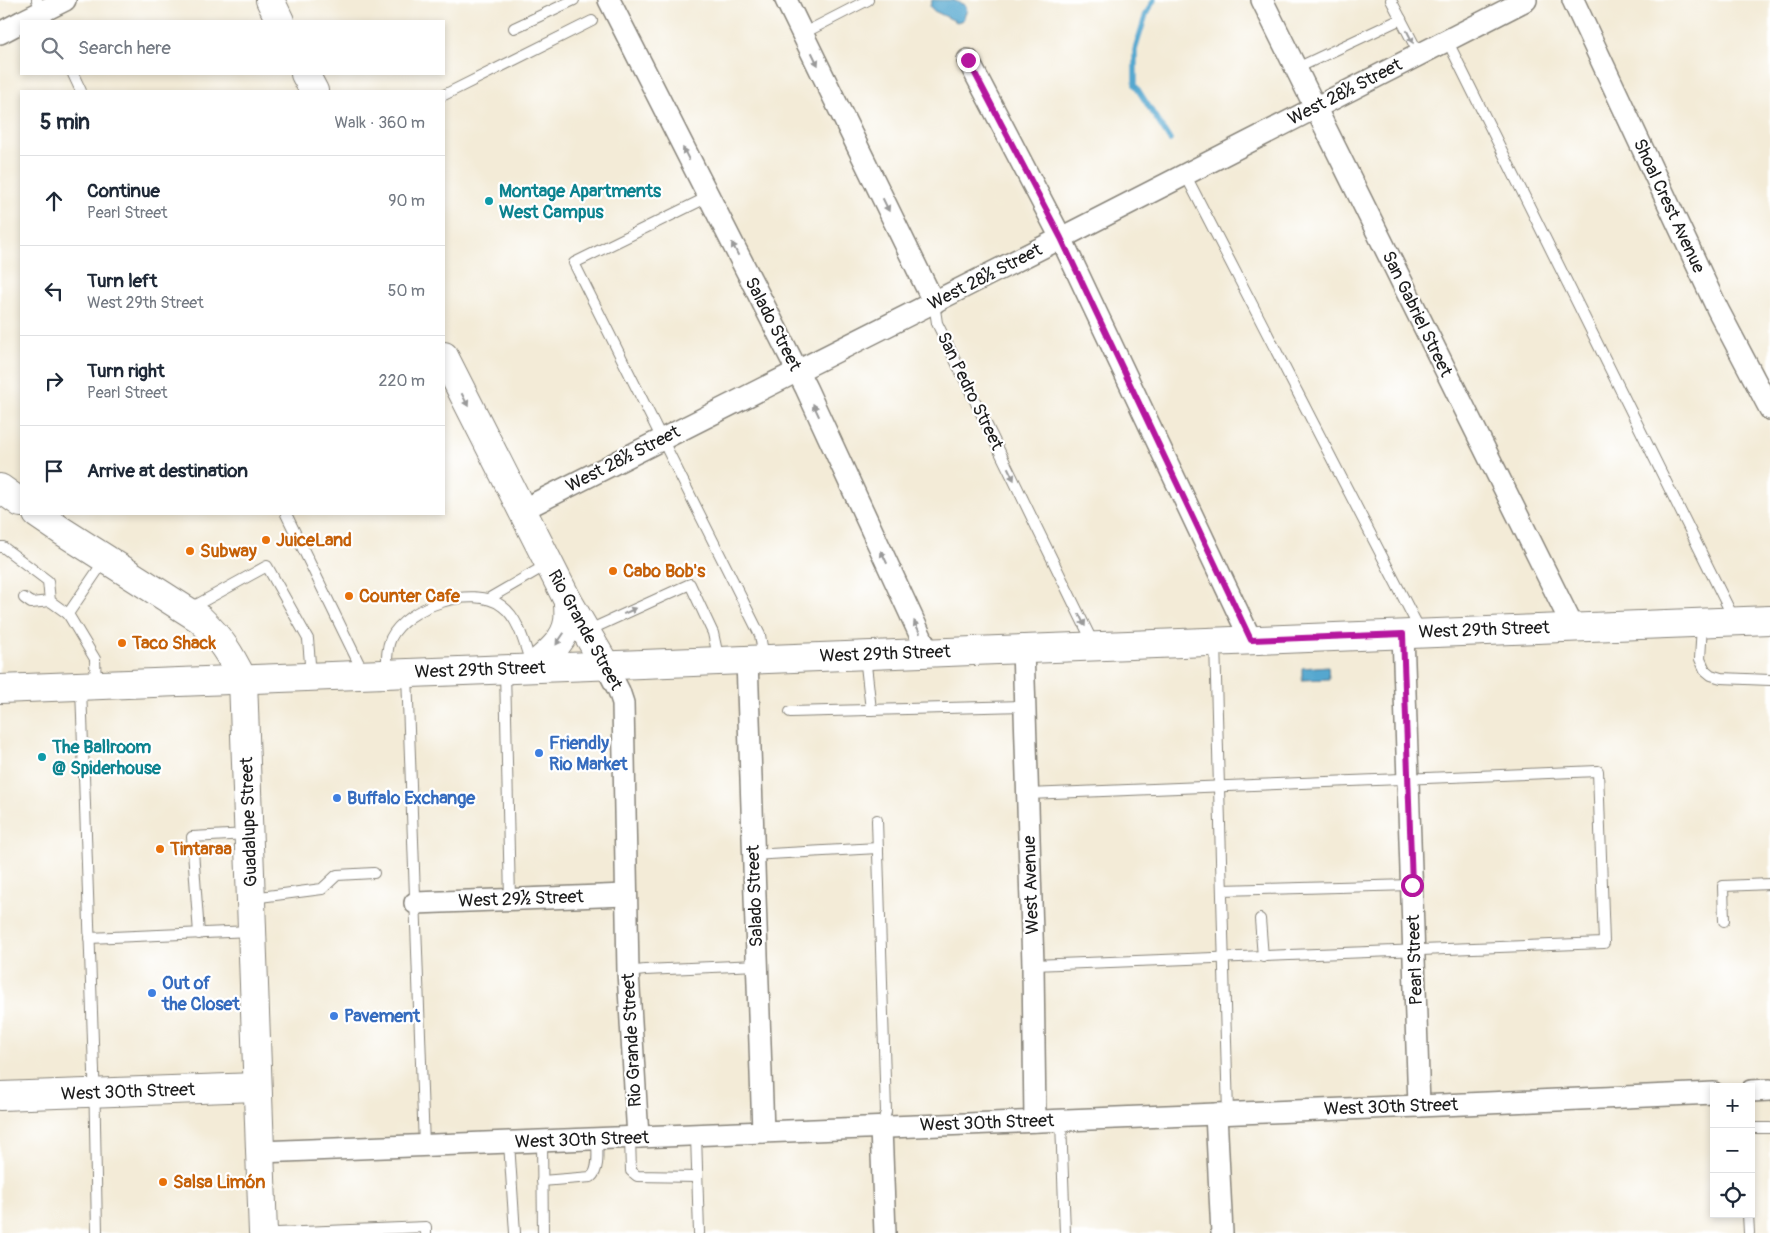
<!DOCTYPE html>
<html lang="en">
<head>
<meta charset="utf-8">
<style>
  :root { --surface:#fff; --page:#f6f6f7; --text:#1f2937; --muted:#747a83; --line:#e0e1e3 }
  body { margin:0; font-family:Pangolin,sans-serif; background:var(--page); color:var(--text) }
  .controls { position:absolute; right:15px; bottom:15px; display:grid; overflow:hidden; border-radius:0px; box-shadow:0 2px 8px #0003 }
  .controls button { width:45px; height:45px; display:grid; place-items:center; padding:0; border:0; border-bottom:1px solid var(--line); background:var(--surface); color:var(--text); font:25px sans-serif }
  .stop { position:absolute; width:15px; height:15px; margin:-11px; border:4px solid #b5179e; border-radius:50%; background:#fff }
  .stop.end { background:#b5179e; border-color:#fff; box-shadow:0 1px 5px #0008 }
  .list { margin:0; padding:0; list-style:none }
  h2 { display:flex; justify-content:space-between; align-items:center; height:65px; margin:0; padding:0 20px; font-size:21px }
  h2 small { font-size:16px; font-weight:400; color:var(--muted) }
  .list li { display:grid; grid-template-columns:32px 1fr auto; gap:15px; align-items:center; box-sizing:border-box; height:90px; padding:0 20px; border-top:1px solid var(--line) }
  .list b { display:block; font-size:19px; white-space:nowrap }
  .list p { margin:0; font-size:16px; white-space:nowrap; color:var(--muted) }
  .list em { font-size:16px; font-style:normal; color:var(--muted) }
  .icon { flex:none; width:28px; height:28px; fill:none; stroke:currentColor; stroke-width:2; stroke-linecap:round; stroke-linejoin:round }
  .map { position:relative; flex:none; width:1770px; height:1233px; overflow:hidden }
  .search { position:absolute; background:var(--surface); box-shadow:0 2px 8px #0003; left:20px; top:20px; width:425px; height:55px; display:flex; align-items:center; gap:12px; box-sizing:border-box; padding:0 18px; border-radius:0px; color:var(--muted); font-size:19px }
  .panel { position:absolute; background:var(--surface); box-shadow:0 2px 8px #0003; left:20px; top:90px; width:425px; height:425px; border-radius:0px }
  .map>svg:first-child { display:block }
  .water { fill:#54a7cf; stroke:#386276 }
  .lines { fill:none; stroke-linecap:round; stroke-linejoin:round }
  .stream { stroke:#54a7cf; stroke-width:5.5 }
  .lane-casing { stroke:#88847a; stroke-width:12 }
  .street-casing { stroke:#88847a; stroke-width:24 }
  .secondary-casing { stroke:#88847a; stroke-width:30 }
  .primary-casing { stroke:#88847a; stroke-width:30 }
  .lane { stroke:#fff; stroke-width:10 }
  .street { stroke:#fff; stroke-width:21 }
  .secondary { stroke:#fff; stroke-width:28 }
  .primary { stroke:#fff; stroke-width:28 }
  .oneway { fill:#999 }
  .route { stroke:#b5179e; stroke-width:6 }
  .culture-dot { fill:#0f9aa8; stroke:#fff; stroke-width:2 }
  .food-dot { fill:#e8710a; stroke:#fff; stroke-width:2 }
  .shop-dot { fill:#3f7fe0; stroke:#fff; stroke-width:2 }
  .labels { text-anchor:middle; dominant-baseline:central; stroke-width:4.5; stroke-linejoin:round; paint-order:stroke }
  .street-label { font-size:18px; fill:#1c1c1c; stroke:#fff }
  .culture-label { font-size:18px; font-weight:bold; fill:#0d838f; stroke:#fff; text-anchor:start }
  .food-label { font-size:18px; font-weight:bold; fill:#c56008; stroke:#fff; text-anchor:start }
  .shop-label { font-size:18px; font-weight:bold; fill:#366cbe; stroke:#fff; text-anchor:start }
</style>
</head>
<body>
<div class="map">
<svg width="1770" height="1233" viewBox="0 0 1770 1233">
  <rect width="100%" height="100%" fill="#fff"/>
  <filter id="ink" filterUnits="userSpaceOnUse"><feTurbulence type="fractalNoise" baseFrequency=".02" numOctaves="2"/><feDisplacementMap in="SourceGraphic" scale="10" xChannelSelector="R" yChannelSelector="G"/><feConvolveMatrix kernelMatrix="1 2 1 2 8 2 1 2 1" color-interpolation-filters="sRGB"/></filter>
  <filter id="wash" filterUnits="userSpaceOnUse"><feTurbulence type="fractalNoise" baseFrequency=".0096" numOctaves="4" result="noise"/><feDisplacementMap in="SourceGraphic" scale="20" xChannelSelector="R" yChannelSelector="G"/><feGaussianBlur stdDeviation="1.12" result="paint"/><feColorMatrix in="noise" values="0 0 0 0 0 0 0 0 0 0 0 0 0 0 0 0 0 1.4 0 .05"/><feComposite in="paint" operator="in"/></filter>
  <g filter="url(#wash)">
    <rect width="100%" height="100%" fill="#f3ebd7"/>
    <!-- water -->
    <g class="water">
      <path d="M932,0H953L965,5L967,10L963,20L957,22L932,10L930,6Z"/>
      <path d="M1328,666L1329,679L1302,680V668Z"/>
    </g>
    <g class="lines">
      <!-- stream -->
      <path class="stream" d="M1154,0L1146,14L1135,50V85L1170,140"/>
    </g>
  </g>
  <g filter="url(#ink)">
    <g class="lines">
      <defs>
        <g id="lane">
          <path d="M37,0L47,21"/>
          <path d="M1391,0L1419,54"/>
          <path d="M514,28L574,0"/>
          <path d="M802,34L868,0"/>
          <path d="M1447,40L1734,619"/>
          <path d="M1295,69L1401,19"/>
          <path d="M73,74L81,91"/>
          <path d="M444,95L592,21"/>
          <path d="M1185,174L1421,632"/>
          <path d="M708,197L574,263L760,635L764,658"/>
          <path d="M934,303L937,323L1094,645"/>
          <path d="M286,514L363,672"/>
          <path d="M0,547H3L48,581L50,601L68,614"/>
          <path d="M24,598L31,603L50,601"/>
          <path d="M488,599L548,564"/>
          <path d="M189,609L267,566L308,639L311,676"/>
          <path d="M1702,625L1700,659L1705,670L1711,675L1721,678L1770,680"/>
          <path d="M587,631L690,584L713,633L719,661"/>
          <path d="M1215,642L1228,1114"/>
          <path d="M865,656L871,710"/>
          <path d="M505,670L510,900"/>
          <path d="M387,672C387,661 386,649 391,638C406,607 473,584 502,606C520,619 525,647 532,667"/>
          <path d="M407,674L424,1146"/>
          <path d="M96,685L95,659L68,614L104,561"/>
          <path d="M81,687L94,1071L97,1233"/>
          <path d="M790,712L1024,706"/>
          <path d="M1028,794L1598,771L1604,943L1033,965"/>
          <path d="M877,820L886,1112L881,1128"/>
          <path d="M753,855L878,848"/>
          <path d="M1222,890L1412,885"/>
          <path d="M252,898L322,889L337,875L374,873"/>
          <path d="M1260,919L1263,957"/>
          <path d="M1724,921L1723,886L1770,884"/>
          <path d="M199,934L192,837L248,834"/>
          <path d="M89,938L251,931"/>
          <path d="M628,972L645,970L757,965"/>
          <path d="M1061,1121L1065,1233"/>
          <path d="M1751,1128H1770"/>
          <path d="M696,1135L699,1233"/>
          <path d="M630,1138L631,1171L637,1176L697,1177"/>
          <path d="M542,1141L543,1233"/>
          <path d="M509,1143L515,1233"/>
          <path d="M542,1181L591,1177C600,1170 597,1150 597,1139"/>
          <path d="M1748,1214L1749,1233"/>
          <path d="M277,1233L426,1227V1233"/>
        </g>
        <g id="street">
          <path d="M609,0L806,388L928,652"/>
          <path d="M786,0L934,303"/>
          <path d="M1262,0L1573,627"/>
          <path d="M1573,0L1718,310L1770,409"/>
          <path d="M23,21L65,0"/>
          <path d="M0,33L21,22"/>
          <path d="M968,60L1061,238L1251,640"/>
          <path d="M522,510L1061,238L1526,0"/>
          <path d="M1403,634L1419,1106"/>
          <path d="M1023,649L1033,965L1035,1121"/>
          <path d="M747,660L763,1132"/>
          <path d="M606,666L619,691L623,703L628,972L638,1137"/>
          <path d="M415,903L626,895"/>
          <path d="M1751,1091L1770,1090"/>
          <path d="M1216,1114L1222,1233"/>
          <path d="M881,1128L885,1233"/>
          <path d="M260,1152L1419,1106L1714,1093"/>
        </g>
        <g id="secondary">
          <path d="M270,0L280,21"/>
          <path d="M305,74L314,91"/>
          <path d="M444,356L568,601L606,666"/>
          <path d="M532,668C546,655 565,642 568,621C569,615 568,608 568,601"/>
          <path d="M0,689L1770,620"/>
          <path d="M0,1096L257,1087"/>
        </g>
        <g id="primary">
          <path d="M0,488L21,503"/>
          <path d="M37,514L62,531L200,619C221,639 230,654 243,680L263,1233"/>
        </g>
      </defs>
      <!-- lane casing -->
      <use href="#lane" class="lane-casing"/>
      <!-- street casing -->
      <use href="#street" class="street-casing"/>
      <!-- secondary casing -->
      <use href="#secondary" class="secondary-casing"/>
      <!-- primary casing -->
      <use href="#primary" class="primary-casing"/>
      <!-- lane -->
      <use href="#lane" class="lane"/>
      <!-- street -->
      <use href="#street" class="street"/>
      <!-- secondary -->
      <use href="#secondary" class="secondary"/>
      <!-- primary -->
      <use href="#primary" class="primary"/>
    </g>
    <!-- one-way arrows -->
    <defs><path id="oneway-solid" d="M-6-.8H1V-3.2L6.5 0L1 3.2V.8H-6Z" transform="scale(1.25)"/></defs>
    <g class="oneway">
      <use href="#oneway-solid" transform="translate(1410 37) rotate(63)"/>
      <use href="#oneway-solid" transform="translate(815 59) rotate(64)"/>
      <use href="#oneway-solid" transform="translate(686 154) rotate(-117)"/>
      <use href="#oneway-solid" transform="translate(886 205) rotate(64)"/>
      <use href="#oneway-solid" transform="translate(735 249) rotate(-117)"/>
      <use href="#oneway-solid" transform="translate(465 400) rotate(63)"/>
      <use href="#oneway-solid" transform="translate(816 410) rotate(-115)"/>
      <use href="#oneway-solid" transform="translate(1011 474) rotate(64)"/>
      <use href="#oneway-solid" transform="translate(884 557) rotate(-115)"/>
      <use href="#oneway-solid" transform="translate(630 611) rotate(-24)"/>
      <use href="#oneway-solid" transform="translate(1082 620) rotate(64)"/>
      <use href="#oneway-solid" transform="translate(917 627) rotate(-115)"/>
      <use href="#oneway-solid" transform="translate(560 639) rotate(124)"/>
    </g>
  </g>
  <g class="lines" filter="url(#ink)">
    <!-- route -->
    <path class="route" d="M968,60L1061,238L1251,640L1403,634L1412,885"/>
  </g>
  <!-- markers -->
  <g class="culture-dot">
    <circle cx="489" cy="201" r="5"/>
    <circle cx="42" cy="757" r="5"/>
  </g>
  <g class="food-dot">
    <circle cx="266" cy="540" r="5"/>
    <circle cx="190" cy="551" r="5"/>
    <circle cx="613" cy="571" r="5"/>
    <circle cx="349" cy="596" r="5"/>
    <circle cx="122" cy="643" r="5"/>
    <circle cx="160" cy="849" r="5"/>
    <circle cx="163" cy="1182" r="5"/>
  </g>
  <g class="shop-dot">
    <circle cx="539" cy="753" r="5"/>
    <circle cx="337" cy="798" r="5"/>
    <circle cx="152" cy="993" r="5"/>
    <circle cx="334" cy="1016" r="5"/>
  </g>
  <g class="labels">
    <!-- street labels -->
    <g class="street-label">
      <text transform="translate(1345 92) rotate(-27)">West 28½ Street</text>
      <text transform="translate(1669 206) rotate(65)">Shoal Crest Avenue</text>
      <text transform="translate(985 277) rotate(-27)">West 28½ Street</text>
      <text transform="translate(1417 314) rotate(64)">San Gabriel Street</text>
      <text transform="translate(773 324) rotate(63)">Salado Street</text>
      <text transform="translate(970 391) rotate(64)">San Pedro Street</text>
      <text transform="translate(623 459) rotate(-27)">West 28½ Street</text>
      <text transform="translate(585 630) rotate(61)">Rio Grande Street</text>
      <text transform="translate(1484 630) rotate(-2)">West 29th Street</text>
      <text transform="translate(885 654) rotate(-2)">West 29th Street</text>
      <text transform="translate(480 670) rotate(-2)">West 29th Street</text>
      <text transform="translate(249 822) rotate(-92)">Guadalupe Street</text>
      <text transform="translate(1031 885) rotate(-92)">West Avenue</text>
      <text transform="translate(755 896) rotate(-92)">Salado Street</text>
      <text transform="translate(521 899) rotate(-2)">West 29½ Street</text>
      <text transform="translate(1415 960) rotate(-92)">Pearl Street</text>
      <text transform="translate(632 1040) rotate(-93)">Rio Grande Street</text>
      <text transform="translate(128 1092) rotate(-2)">West 30th Street</text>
      <text transform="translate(1391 1107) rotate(-2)">West 30th Street</text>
      <text transform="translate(987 1123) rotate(-2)">West 30th Street</text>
      <text transform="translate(582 1140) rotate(-2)">West 30th Street</text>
    </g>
    <!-- culture labels -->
    <g class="culture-label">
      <text x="499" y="191">Montage Apartments<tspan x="499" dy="21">West Campus</tspan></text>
      <text x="52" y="747">The Ballroom<tspan x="52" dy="21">@ Spiderhouse</tspan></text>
    </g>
    <!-- food labels -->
    <g class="food-label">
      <text x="276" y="540">JuiceLand</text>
      <text x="200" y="551">Subway</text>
      <text x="623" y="571">Cabo Bob's</text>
      <text x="359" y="596">Counter Cafe</text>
      <text x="132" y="643">Taco Shack</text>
      <text x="170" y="849">Tintaraa</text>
      <text x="173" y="1182">Salsa Limón</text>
    </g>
    <!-- shop labels -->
    <g class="shop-label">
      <text x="549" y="743">Friendly<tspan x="549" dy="21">Rio Market</tspan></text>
      <text x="347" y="798">Buffalo Exchange</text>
      <text x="162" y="983">Out of<tspan x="162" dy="21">the Closet</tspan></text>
      <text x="344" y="1016">Pavement</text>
    </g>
  </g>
</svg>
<div class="controls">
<button>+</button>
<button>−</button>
<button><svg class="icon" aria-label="locate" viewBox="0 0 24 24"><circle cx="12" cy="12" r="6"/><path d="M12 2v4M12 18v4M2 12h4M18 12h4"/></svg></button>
</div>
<div class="stop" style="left:1412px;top:885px"></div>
<div class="stop end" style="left:968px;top:60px"></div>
<div class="search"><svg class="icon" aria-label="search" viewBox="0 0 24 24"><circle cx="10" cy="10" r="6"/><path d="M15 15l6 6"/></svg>Search here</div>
<section class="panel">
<h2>5 min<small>Walk · 360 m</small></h2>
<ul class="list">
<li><svg class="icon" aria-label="ahead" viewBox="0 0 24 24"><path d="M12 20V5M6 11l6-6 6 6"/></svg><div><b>Continue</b><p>Pearl Street</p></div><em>90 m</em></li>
<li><svg class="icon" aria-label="left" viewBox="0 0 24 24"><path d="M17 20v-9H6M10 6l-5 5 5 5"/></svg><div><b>Turn left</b><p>West 29th Street</p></div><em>50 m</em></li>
<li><svg class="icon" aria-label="right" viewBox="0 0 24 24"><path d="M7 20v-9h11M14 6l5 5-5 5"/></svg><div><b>Turn right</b><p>Pearl Street</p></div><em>220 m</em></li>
<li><svg class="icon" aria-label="arrive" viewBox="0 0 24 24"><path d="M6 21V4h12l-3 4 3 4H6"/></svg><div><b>Arrive at destination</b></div></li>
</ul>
</section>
</div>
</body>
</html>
